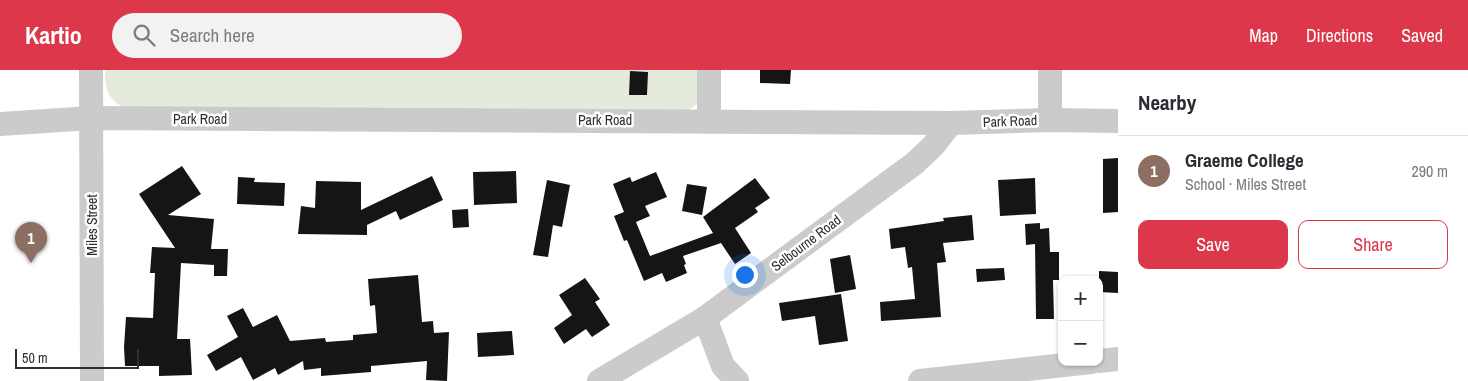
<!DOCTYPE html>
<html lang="en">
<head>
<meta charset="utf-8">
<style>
  :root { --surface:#fff; --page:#f2f2f3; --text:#2b2b33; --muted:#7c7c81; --line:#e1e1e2; --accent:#dd374b }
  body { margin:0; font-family:"Archivo Narrow",sans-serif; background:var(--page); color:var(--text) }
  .controls { position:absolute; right:15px; bottom:15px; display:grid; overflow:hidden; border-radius:10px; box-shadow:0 1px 4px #0004 }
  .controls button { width:45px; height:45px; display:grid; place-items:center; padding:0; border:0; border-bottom:1px solid var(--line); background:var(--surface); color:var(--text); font:25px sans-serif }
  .scale { position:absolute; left:15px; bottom:12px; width:124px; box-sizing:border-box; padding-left:5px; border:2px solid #2e2e2e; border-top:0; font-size:14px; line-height:18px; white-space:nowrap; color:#2e2e2e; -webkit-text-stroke:4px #fff; paint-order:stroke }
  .you { position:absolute; left:744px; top:204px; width:18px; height:18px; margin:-12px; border:4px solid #fff; border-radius:50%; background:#1a73e8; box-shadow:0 0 0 8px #1a73e833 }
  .badge { display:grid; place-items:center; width:32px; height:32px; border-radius:50%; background:var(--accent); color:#fff; font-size:16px; font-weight:700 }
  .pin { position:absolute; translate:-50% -41px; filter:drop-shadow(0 1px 2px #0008) }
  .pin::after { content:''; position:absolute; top:26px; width:18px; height:15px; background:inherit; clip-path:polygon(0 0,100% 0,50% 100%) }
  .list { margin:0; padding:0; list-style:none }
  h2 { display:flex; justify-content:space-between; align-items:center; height:65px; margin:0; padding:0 20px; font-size:21px }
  h2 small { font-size:16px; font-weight:400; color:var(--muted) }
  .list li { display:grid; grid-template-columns:32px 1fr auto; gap:15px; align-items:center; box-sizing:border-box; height:70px; padding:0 20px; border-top:1px solid var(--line) }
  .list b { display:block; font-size:19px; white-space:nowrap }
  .list p { margin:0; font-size:16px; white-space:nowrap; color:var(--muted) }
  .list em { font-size:16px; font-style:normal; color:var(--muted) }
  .actions { display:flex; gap:10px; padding:15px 20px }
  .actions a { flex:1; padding:11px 0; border:1px solid var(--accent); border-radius:10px; text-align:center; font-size:18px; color:var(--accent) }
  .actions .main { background:var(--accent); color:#fff }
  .icon { flex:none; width:28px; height:28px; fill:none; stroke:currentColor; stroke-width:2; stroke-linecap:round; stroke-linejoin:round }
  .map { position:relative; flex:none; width:1118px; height:311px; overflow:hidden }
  header { display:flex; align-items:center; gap:30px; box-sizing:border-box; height:70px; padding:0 25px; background:var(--accent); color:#fff }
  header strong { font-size:24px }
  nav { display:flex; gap:28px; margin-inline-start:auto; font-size:18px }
  .search { width:350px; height:45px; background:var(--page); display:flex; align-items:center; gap:12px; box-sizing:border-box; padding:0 18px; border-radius:28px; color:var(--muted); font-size:19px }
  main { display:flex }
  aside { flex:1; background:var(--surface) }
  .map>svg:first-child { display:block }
  .green { fill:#e5ebdc }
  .building { fill:#151515 }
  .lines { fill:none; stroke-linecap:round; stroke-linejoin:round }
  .minor { stroke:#cbcbcb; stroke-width:24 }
  .labels { text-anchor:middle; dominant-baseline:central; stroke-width:5; stroke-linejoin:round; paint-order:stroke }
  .street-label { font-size:14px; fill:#2e2e2e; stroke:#fff }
</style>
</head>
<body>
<header>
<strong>Kartio</strong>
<div class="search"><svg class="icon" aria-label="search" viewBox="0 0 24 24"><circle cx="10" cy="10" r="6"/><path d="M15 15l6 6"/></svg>Search here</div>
<nav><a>Map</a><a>Directions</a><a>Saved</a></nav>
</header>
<main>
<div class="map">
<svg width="1118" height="311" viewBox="0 0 1118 311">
  <rect width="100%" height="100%" fill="#fff"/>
  <!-- green -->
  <path class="green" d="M105,0H704L698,33L688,41L125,39C107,27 105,21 105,0Z"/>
  <!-- building -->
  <g class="building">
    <path d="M760,0H791L790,14L760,13Z"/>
    <path d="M630,1L648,2L647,25H629Z"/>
    <path d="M1118,88V142L1103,143V89Z"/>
    <path d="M182,96L201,124L168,145L214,149L211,179H228L227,206H214V195L181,193L177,269H190L192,305L159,306V296H125L124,277L126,247L153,248L155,203H150L152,177L175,178L139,124Z"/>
    <path d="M516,101L517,133L474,135L473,102Z"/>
    <path d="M656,102L667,127L645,136L650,146L636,152L650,186L713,163L703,147L755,108L770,128L755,138L758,142L735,158L751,183L735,194L721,173L683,186L686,194L684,195L687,203L666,212L662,203L644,211L627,170L624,171L614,146L624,142L613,114L630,107L632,112Z"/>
    <path d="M432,106L443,130L400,150L396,141L367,155V165L298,164L301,136L315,138L316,111L361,112V140Z"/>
    <path d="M238,107L255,108L254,112L285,113L284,136L237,134Z"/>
    <path d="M1035,108L1036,144L1000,146L998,110Z"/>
    <path d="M547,110L570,115L562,157L553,155L548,187L533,185Z"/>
    <path d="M687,114L707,117L702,145L682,141Z"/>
    <path d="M468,139L469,157L453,158L452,140Z"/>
    <path d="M972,145L974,170L943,173L946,192L937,193L941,247L881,251L880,232L915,229L912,197L908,198L905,177L891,179L889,159L944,151L943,148Z"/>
    <path d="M1040,153V159L1049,158L1050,182H1059V210H1053L1054,249H1036L1035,174L1026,175L1025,154Z"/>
    <path d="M850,185L856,219L835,223L830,189Z"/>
    <path d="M1004,198L1005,210L977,212L976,199Z"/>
    <path d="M1099,201L1118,202V223L1099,222Z"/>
    <path d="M418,205L422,252L433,251L434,263L449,262L447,311L426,310L427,291L371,296V302L321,306V298L304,300L303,291L278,305L275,298L253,310L241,287L216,301L207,285L238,267L227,246L243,238L253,257L277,245L290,271L325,268L326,272L353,270V265L377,263L375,235L370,236L368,209Z"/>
    <path d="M585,208L600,229L595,232L610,255L592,267L586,259L564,274L554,258L572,245L559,225Z"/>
    <path d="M841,224L848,271L819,275L815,246L782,251L779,233Z"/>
    <path d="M512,261L514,285L478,287L477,263Z"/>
  </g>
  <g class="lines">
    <!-- minor -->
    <g class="minor">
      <path d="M91,0L92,311"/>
      <path d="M709,0V51"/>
      <path d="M1050,50V0"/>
      <path d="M0,54L91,48L951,53L1050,50L1118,51"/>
      <path d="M705,248L723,296L737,311"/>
      <path d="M1099,291L1118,289"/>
      <path d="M599,311L705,248L915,93L933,76L951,53"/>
      <path d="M920,311L1091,292"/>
    </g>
  </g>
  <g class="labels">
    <!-- street labels -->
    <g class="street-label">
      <text x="200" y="49">Park Road</text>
      <text x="605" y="50">Park Road</text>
      <text transform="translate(1010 51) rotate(-2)">Park Road</text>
      <text transform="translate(92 155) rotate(-90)">Miles Street</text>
      <text transform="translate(806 173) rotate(-37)">Selbourne Road</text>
    </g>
  </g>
</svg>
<div class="controls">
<button>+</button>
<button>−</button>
</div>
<div class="scale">50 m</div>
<div class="you"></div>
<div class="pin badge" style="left:31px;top:193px;background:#8d6e63">1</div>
</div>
<aside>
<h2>Nearby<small></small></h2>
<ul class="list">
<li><span class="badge" style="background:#8d6e63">1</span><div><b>Graeme College</b><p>School · Miles Street</p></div><em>290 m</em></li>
</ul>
<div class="actions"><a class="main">Save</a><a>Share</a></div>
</aside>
</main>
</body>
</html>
